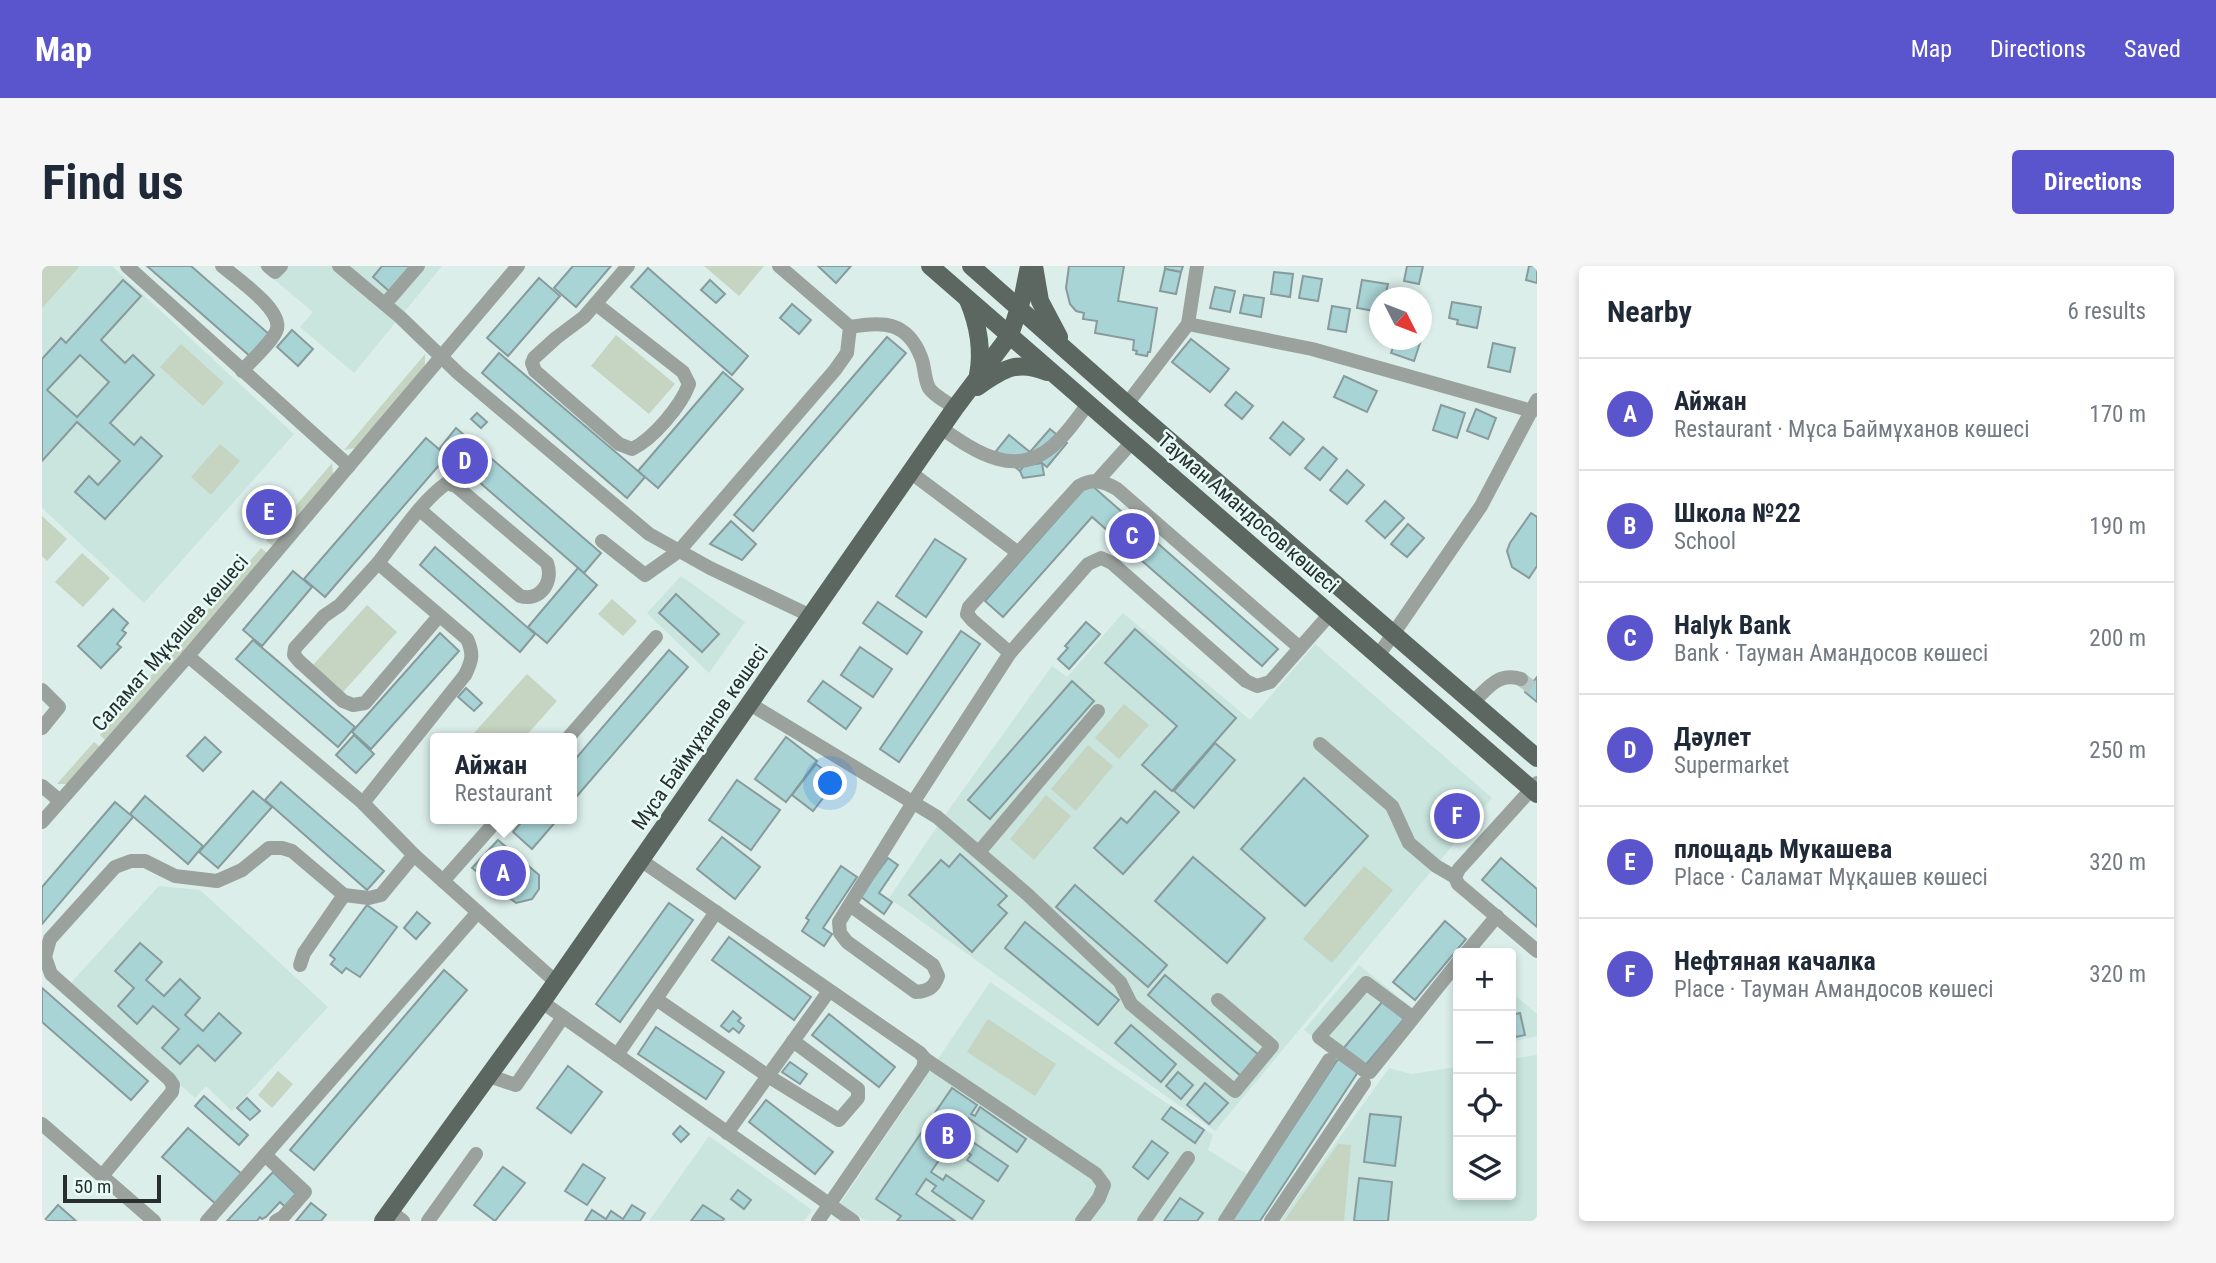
<!DOCTYPE html>
<html lang="en">
<head>
<meta charset="utf-8">
<style>
  :root { --surface:#fff; --page:#f6f6f7; --text:#1f2937; --muted:#747a83; --line:#e0e1e3; --accent:#5b55cd }
  body { margin:0; font-family:"Roboto Condensed",sans-serif; background:var(--page); color:var(--text) }
  .controls { position:absolute; right:21px; bottom:21px; display:grid; overflow:hidden; border-radius:7px; box-shadow:0 4px 10px #0003 }
  .controls button { width:63px; height:63px; display:grid; place-items:center; padding:0; border:0; border-bottom:2px solid var(--line); background:var(--surface); color:var(--text); font:35px sans-serif }
  .compass { position:absolute; left:1327px; top:21px; width:63px; height:63px; border-radius:50%; background:var(--surface); box-shadow:0 4px 10px #0003; rotate:132deg }
  .scale { position:absolute; left:21px; bottom:18px; width:98px; box-sizing:border-box; padding-left:7px; border:4px solid #282f2e; border-top:0; font-size:19px; line-height:24px; white-space:nowrap; color:#282f2e; -webkit-text-stroke:5px #e8fcf7; paint-order:stroke }
  .you { position:absolute; left:789px; top:518px; width:24px; height:24px; margin:-18px; border:5px solid #fff; border-radius:50%; background:#1a73e8; box-shadow:0 0 0 10px #1a73e833 }
  .badge { display:grid; place-items:center; width:46px; height:46px; border-radius:50%; background:var(--accent); color:#fff; font-size:23px; font-weight:700 }
  .pin { position:absolute; translate:-50% -50%; border:4px solid #fff; box-shadow:0 2px 7px #0006 }
  .popup { position:absolute; left:388px; top:467px; width:147px; height:91px; box-sizing:border-box; display:grid; place-content:center; border-radius:7px; background:var(--surface); filter:drop-shadow(0 2px 5px #0005); font-size:23px; white-space:nowrap; color:var(--muted) }
  .popup b { font-size:26px; color:var(--text) }
  .popup::after { content:''; position:absolute; left:50%; top:100%; margin-left:-14px; border:14px solid transparent; border-top-color:var(--surface) }
  .list { margin:0; padding:0; list-style:none }
  h2 { display:flex; justify-content:space-between; align-items:center; height:91px; margin:0; padding:0 28px; font-size:30px }
  h2 small { font-size:23px; font-weight:400; color:var(--muted) }
  .list li { display:grid; grid-template-columns:46px 1fr auto; gap:21px; align-items:center; box-sizing:border-box; height:112px; padding:0 28px; border-top:2px solid var(--line) }
  .list b { display:block; font-size:26px; white-space:nowrap }
  .list p { margin:0; font-size:23px; white-space:nowrap; color:var(--muted) }
  .list em { font-size:23px; font-style:normal; color:var(--muted) }
  .icon { flex:none; width:38px; height:38px; fill:none; stroke:currentColor; stroke-width:2; stroke-linecap:round; stroke-linejoin:round }
  .map { position:relative; flex:none; width:1495px; height:955px; overflow:hidden; border-radius:7px }
  header { display:flex; align-items:center; gap:42px; box-sizing:border-box; height:98px; padding:0 35px; background:var(--accent); color:#fff }
  header strong { font-size:33px }
  nav { display:flex; gap:38px; margin-inline-start:auto; font-size:24px }
  .intro { display:flex; align-items:center; justify-content:space-between; box-sizing:border-box; height:168px; padding:0 42px }
  h1 { margin:0; font-size:49px }
  .button { padding:18px 32px; border-radius:7px; background:var(--accent); color:#fff; font-size:24px; font-weight:700 }
  main { display:flex; gap:42px; padding:0 42px }
  aside { flex:1; background:var(--surface); border-radius:7px; box-shadow:0 4px 10px #0003 }
  .map>svg:first-child { display:block }
  .built { fill:#c9e5de }
  .green { fill:#c6d4c2 }
  .building { fill:#a9d4d6; stroke:#889b9c; stroke-width:2; fill-rule:evenodd }
  .lines { fill:none; stroke-linecap:round; stroke-linejoin:round }
  .minor-tunnel { stroke:#b7c8c4; stroke-width:14; stroke-dasharray:14 7; stroke-linecap:butt }
  .minor { stroke:#9ba29e; stroke-width:14 }
  .major { stroke:#5b6760; stroke-width:18 }
  .labels { text-anchor:middle; dominant-baseline:central; stroke-width:5; stroke-linejoin:round; paint-order:stroke }
  .street-label { font-size:21px; fill:#282f2e; stroke:#e8fcf7 }
</style>
</head>
<body>
<header>
<strong>Map</strong>
<nav><a>Map</a><a>Directions</a><a>Saved</a></nav>
</header>
<div class="intro"><h1>Find us</h1><a class="button">Directions</a></div>
<main>
<div class="map">
<svg width="1495" height="955" viewBox="0 0 1495 955">
  <rect width="100%" height="100%" fill="#dbeee9"/>
  <!-- built -->
  <g class="built">
    <path d="M0,0H70L252,168L102,337L0,242Z"/>
    <path d="M216,0H400L312,107L258,61L271,46Z"/>
    <path d="M639,310L703,356L667,407L605,347Z"/>
    <path d="M1081,347L1208,454L1273,378L1450,532L1173,865L847,632L903,549L1010,400L1025,411Z"/>
    <path d="M117,620L158,624L286,741L190,845L164,820L153,832L27,719Z"/>
    <path d="M1317,699L1381,751L1330,814L1262,764Z"/>
    <path d="M948,716L1171,869L1166,884L1205,908L1176,955H824L798,938Z"/>
    <path d="M1469,726L1495,748V770L1469,776Z"/>
    <path d="M1495,789V955H1238L1347,802L1369,808L1416,801V929H1469V793Z"/>
    <path d="M667,870L770,944L762,955H607Z"/>
  </g>
  <!-- green -->
  <g class="green">
    <path d="M0,0H38L0,42Z"/>
    <path d="M662,0H722L697,30Z"/>
    <path d="M574,69L633,118L607,148L549,100Z"/>
    <path d="M139,78L182,117L161,140L118,101Z"/>
    <path d="M383,88V98L380,105L313,182L302,184Z"/>
    <path d="M178,178L198,195L169,229L149,211Z"/>
    <path d="M290,197L291,209L231,280L224,275Z"/>
    <path d="M0,250L25,273L5,295L0,290Z"/>
    <path d="M219,282L225,287L64,475L58,469Z"/>
    <path d="M40,287L68,312L41,341L13,316Z"/>
    <path d="M570,333L595,355L581,370L556,348Z"/>
    <path d="M325,339L355,366L301,426L271,399Z"/>
    <path d="M485,408L515,435L482,472H436L431,468Z"/>
    <path d="M1082,438L1107,459L1077,493L1053,472Z"/>
    <path d="M52,476L58,481L26,518H15Z"/>
    <path d="M1046,479L1071,500L1034,545L1009,523Z"/>
    <path d="M1004,529L1029,550L992,594L968,573Z"/>
    <path d="M1322,600L1351,624L1290,697L1261,673Z"/>
    <path d="M946,753L1014,798L993,830L925,786Z"/>
    <path d="M236,805L251,818L230,842L216,829Z"/>
    <path d="M1296,878L1309,879L1302,955H1242Z"/>
  </g>
  <!-- building -->
  <g class="building">
    <path d="M105,0H149L228,69L209,91Z"/>
    <path d="M340,0H370L347,25L331,11Z"/>
    <path d="M531,0H569L534,41L512,22Z"/>
    <path d="M776,0H809L794,17Z"/>
    <path d="M1027,0H1082L1076,35L1115,42L1108,86H1106L1105,90L1094,88L1095,85L1091,84L1092,74L1053,67L1055,55L1041,53L1042,47L1034,45L1028,38L1024,22Z"/>
    <path d="M1123,0H1141L1139,6L1123,3Z"/>
    <path d="M1365,0H1381L1377,18L1362,15Z"/>
    <path d="M1487,0H1495V17L1484,14Z"/>
    <path d="M606,2L706,90L690,109L589,21Z"/>
    <path d="M1123,3L1139,6L1134,28L1118,25Z"/>
    <path d="M1232,6L1251,8L1248,31L1229,28Z"/>
    <path d="M1261,10L1280,13L1276,35L1257,32Z"/>
    <path d="M497,12L518,30L466,90L445,72Z"/>
    <path d="M81,14L99,30L59,74L83,97L91,89L112,109L68,157L92,179L99,171L120,190L63,253L33,226L47,210L56,219L78,195L35,156L0,195V93L19,72L24,77ZM38,89L67,116L35,151L5,124Z"/>
    <path d="M668,14L683,28L674,37L659,24Z"/>
    <path d="M1320,14L1346,18L1343,32H1338V46L1315,42Z"/>
    <path d="M1173,21L1193,25L1188,46L1168,42Z"/>
    <path d="M1202,29L1222,32L1219,51L1198,47Z"/>
    <path d="M1410,36L1439,41L1435,62L1415,58L1416,54L1407,52Z"/>
    <path d="M750,38L769,54L757,68L738,52Z"/>
    <path d="M1290,40L1308,43L1304,66L1286,63Z"/>
    <path d="M250,64L271,83L256,100L235,81Z"/>
    <path d="M845,71L864,87L711,265L692,249Z"/>
    <path d="M1149,73L1187,103L1168,126L1130,96Z"/>
    <path d="M1354,74H1379L1372,95L1349,87Z"/>
    <path d="M1451,77L1473,82L1468,106L1446,101Z"/>
    <path d="M457,87L603,211L585,232L440,107Z"/>
    <path d="M681,106L701,123L616,222L596,205Z"/>
    <path d="M1302,110L1335,125L1325,146L1292,131Z"/>
    <path d="M1194,126L1211,140L1200,153L1183,139Z"/>
    <path d="M1399,139L1423,147L1415,172L1391,164Z"/>
    <path d="M1434,143L1454,152L1446,173L1425,165Z"/>
    <path d="M435,147L445,156L439,162L429,153Z"/>
    <path d="M1241,156L1262,173L1248,189L1228,172Z"/>
    <path d="M414,162L559,287L542,307L398,182Z"/>
    <path d="M1008,163L1025,177L1005,201L1000,197L982,200L978,205L954,185L967,169L988,186Z"/>
    <path d="M384,172L405,190L283,331L262,313Z"/>
    <path d="M1281,181L1295,193L1278,214L1263,202Z"/>
    <path d="M1000,197L1002,209L981,212L978,205L982,200Z"/>
    <path d="M1305,204L1322,219L1305,238L1288,224Z"/>
    <path d="M1047,217L1236,383L1220,400L1050,251L961,351L943,335Z"/>
    <path d="M1343,235L1362,252L1343,272L1324,255Z"/>
    <path d="M1489,247L1495,251V300L1487,312L1470,301L1465,285L1468,277Z"/>
    <path d="M689,255L714,278L700,294L668,278Z"/>
    <path d="M1366,258L1382,272L1365,291L1349,278Z"/>
    <path d="M893,273L924,293L884,351L854,330Z"/>
    <path d="M393,281L493,368L478,386L378,299Z"/>
    <path d="M536,302L555,319L505,377L486,361Z"/>
    <path d="M251,305L270,321L220,380L201,364Z"/>
    <path d="M634,328L677,368L660,386L617,347Z"/>
    <path d="M836,336L880,366L865,388L821,357Z"/>
    <path d="M71,343L86,357L80,364L84,367L75,378L79,381L59,402L36,380Z"/>
    <path d="M1044,356L1058,368L1027,403L1016,393L1026,382L1023,380Z"/>
    <path d="M1093,363L1194,452L1130,525L1100,499L1135,460L1063,397Z"/>
    <path d="M919,365L938,378L857,496L838,483Z"/>
    <path d="M398,367L417,385L329,483L310,466Z"/>
    <path d="M211,374L313,461L296,481L194,393Z"/>
    <path d="M818,381L850,403L831,431L799,409Z"/>
    <path d="M627,384L646,401L529,537V498Z"/>
    <path d="M1495,411V436L1483,426Z"/>
    <path d="M781,415L819,442L804,463L766,435Z"/>
    <path d="M1030,415L1052,435L948,553L926,534Z"/>
    <path d="M424,422L440,437L432,445L416,431Z"/>
    <path d="M312,469L332,488L314,507L294,489Z"/>
    <path d="M163,471L179,486L161,505L145,490Z"/>
    <path d="M744,471L775,495L744,536L713,513Z"/>
    <path d="M1173,477L1193,494L1152,542L1132,525Z"/>
    <path d="M774,498L795,514L771,545L750,529Z"/>
    <path d="M1262,512L1326,570L1263,640L1199,583Z"/>
    <path d="M695,514L738,544L709,584L667,554Z"/>
    <path d="M239,516L342,605L325,624L223,534Z"/>
    <path d="M211,525L230,541L176,602L157,586Z"/>
    <path d="M1113,525L1137,546L1081,608L1052,582L1079,552L1085,557Z"/>
    <path d="M103,530L161,580L146,598L88,548Z"/>
    <path d="M73,536L91,551L0,658V621Z"/>
    <path d="M482,553H516L490,583L471,566Z"/>
    <path d="M680,571L718,601L693,633L655,603Z"/>
    <path d="M456,574L497,609V623L490,633L474,637L430,602Z"/>
    <path d="M918,588L965,630L956,639L965,647L930,686L867,629L899,594L907,601Z"/>
    <path d="M1151,591L1223,652L1185,697L1113,635Z"/>
    <path d="M846,592L856,599L837,627L850,636L842,648L818,630Z"/>
    <path d="M1459,592L1495,623V661L1440,614Z"/>
    <path d="M799,600L815,611L781,662L790,668L782,680L760,665L767,654L764,652Z"/>
    <path d="M1033,619L1125,699L1106,721L1014,641Z"/>
    <path d="M627,637L651,654L578,756L554,738Z"/>
    <path d="M325,639L355,661L318,711L304,702L300,707L289,698L293,693L288,689Z"/>
    <path d="M375,646L388,657L374,673L362,662Z"/>
    <path d="M1403,655L1424,673L1373,734L1351,716Z"/>
    <path d="M983,656L1077,734L1056,759L963,682Z"/>
    <path d="M687,671L769,731L752,754L670,694Z"/>
    <path d="M98,677L120,696L104,714L122,730L138,713L158,732L143,749L161,765L177,747L199,767L173,795L156,779L138,798L120,782L137,763L111,740L95,758L76,740L92,722L73,705Z"/>
    <path d="M402,704L425,724L272,904L248,884Z"/>
    <path d="M1123,709L1218,790L1200,811L1106,729Z"/>
    <path d="M0,722L106,815L89,834L0,756Z"/>
    <path d="M1340,736L1362,753L1322,801L1301,783Z"/>
    <path d="M691,745L699,752L696,755L702,760L697,767L691,762L687,766L679,760Z"/>
    <path d="M1478,747L1483,769L1469,772V749Z"/>
    <path d="M787,748L853,801L837,821L770,769Z"/>
    <path d="M1089,759L1134,798L1119,816L1073,777Z"/>
    <path d="M614,761L682,806L664,833L596,788Z"/>
    <path d="M1296,793L1316,806L1218,955H1189Z"/>
    <path d="M748,796L765,808L758,818L740,806Z"/>
    <path d="M526,800L560,826L529,867L495,842Z"/>
    <path d="M1136,806L1151,819L1139,833L1124,820Z"/>
    <path d="M1163,817L1186,837L1167,858L1145,839Z"/>
    <path d="M910,822L935,839L929,848L933,850L938,841L984,873L975,886L926,852L916,866L966,900L956,915L925,894L929,889L910,875L889,906L901,914L904,909L942,935L930,953L890,925L894,920L884,913L874,928L913,955H855L859,950L834,933Z"/>
    <path d="M162,830L206,869L197,879L153,840Z"/>
    <path d="M205,832L218,845L208,854L195,842Z"/>
    <path d="M724,834L791,886L773,908L707,856Z"/>
    <path d="M1129,841L1162,864L1153,877L1120,853Z"/>
    <path d="M1328,848L1359,851L1353,900L1322,896Z"/>
    <path d="M638,860L647,868L639,876L631,868Z"/>
    <path d="M146,862L201,909L175,939L120,891Z"/>
    <path d="M1110,875L1126,887L1106,913L1091,901Z"/>
    <path d="M541,898L563,912L545,939L523,925Z"/>
    <path d="M461,901L483,917L453,955L432,939Z"/>
    <path d="M231,906L255,929L244,942L238,936L224,951L220,953L218,951L215,955H185Z"/>
    <path d="M1317,912L1350,916L1346,955H1312Z"/>
    <path d="M696,924L709,934L702,943L689,933Z"/>
    <path d="M1138,932L1161,947L1155,955H1122Z"/>
    <path d="M269,937L284,949L279,955H254Z"/>
    <path d="M16,939L34,955H2Z"/>
    <path d="M590,939L603,947L598,955H543L550,944L564,953L569,945L581,953Z"/>
    <path d="M661,939L682,953L680,955H649Z"/>
  </g>
  <g class="lines">
    <!-- minor-tunnel -->
    <path class="minor-tunnel" d="M1479,413L1495,426"/>
    <!-- minor -->
    <g class="minor">
      <path d="M85,0L307,200"/>
      <path d="M180,0C194,12 240,43 235,63C232,74 209,95 200,105"/>
      <path d="M226,0L233,6L239,0"/>
      <path d="M297,0L358,51L416,107L607,268L668,302L769,350"/>
      <path d="M737,0L808,61"/>
      <path d="M343,38L376,0"/>
      <path d="M554,38L641,106L647,118C639,140 611,173 590,183L577,178L493,105L490,97L492,92L514,72L542,51L586,0"/>
      <path d="M1146,58L1270,83L1490,145"/>
      <path d="M1085,138L1146,58L1155,0"/>
      <path d="M899,162C935,187 976,215 1015,176C1027,165 1036,151 1046,138"/>
      <path d="M868,206L975,286"/>
      <path d="M1055,215L1090,176"/>
      <path d="M560,275L603,309L637,285L793,104L805,87L808,61C840,55 865,55 879,91C883,100 882,113 887,122C892,130 905,136 913,142"/>
      <path d="M336,297C356,272 379,235 405,217L414,220L505,297C512,316 498,336 478,330L378,244"/>
      <path d="M968,387L930,354L925,348L927,341L1037,220C1051,212 1061,215 1075,223L1258,382"/>
      <path d="M146,390L321,537L372,589L514,716"/>
      <path d="M1336,390L1439,240L1495,134"/>
      <path d="M0,424L17,441L0,462"/>
      <path d="M1431,436C1447,421 1456,406 1479,413"/>
      <path d="M708,438L895,551L985,628L1078,716L1089,738L1193,825L1230,780L1176,734"/>
      <path d="M526,472L614,371"/>
      <path d="M1278,478L1350,540L1367,577L1394,600L1413,611"/>
      <path d="M1495,517L1417,603L1413,611L1416,618L1495,685"/>
      <path d="M0,520L18,535"/>
      <path d="M321,537L423,409C430,395 432,388 425,373L336,297L298,339L282,350L253,382L252,389L257,395L301,435L311,439L323,437L397,350"/>
      <path d="M0,556L146,390L476,0"/>
      <path d="M937,586L1056,445"/>
      <path d="M600,595L878,787L883,793L881,802L776,955"/>
      <path d="M401,615L456,553"/>
      <path d="M808,639L891,699L896,710C892,722 886,725 874,726L805,676L798,667L797,656L872,535L968,387L1046,298L1059,292L1070,297L1204,415L1215,420L1228,416L1288,348"/>
      <path d="M1424,687L1455,650"/>
      <path d="M258,699L262,687L302,629"/>
      <path d="M614,733L726,810L797,854L816,832V823L751,775"/>
      <path d="M500,736L811,955"/>
      <path d="M1370,751L1324,717L1277,771L1323,805L1328,806L1416,696"/>
      <path d="M575,789L674,646"/>
      <path d="M883,793L1054,908L1062,919L1057,932L1040,955"/>
      <path d="M447,810L474,819L521,751"/>
      <path d="M0,858L112,955"/>
      <path d="M685,867L787,725"/>
      <path d="M223,889L263,926L241,951L234,955"/>
      <path d="M60,910L130,826L131,819L127,813L9,708L3,691L8,673L73,601L89,595H103L133,610L175,615L200,604L227,582H240L250,585L302,629L327,632L339,629L372,589"/>
      <path d="M348,945L361,955"/>
      <path d="M165,955L436,646"/>
      <path d="M386,955L434,888"/>
      <path d="M1102,955L1146,892"/>
      <path d="M1183,955L1287,794"/>
      <path d="M1229,955L1322,817"/>
    </g>
    <!-- major -->
    <g class="major">
      <path d="M888,0L1495,528"/>
      <path d="M929,0L1085,138L1495,492"/>
      <path d="M992,0L998,35L1017,71"/>
      <path d="M926,34C936,58 941,83 936,109"/>
      <path d="M935,121C960,104 974,93 1005,106"/>
      <path d="M341,955L500,736L913,142L968,69L981,30L987,0"/>
    </g>
  </g>
  <g class="labels">
    <!-- street labels -->
    <g class="street-label">
      <text transform="translate(1206 247) rotate(41)">Тауман Амандосов көшесі</text>
      <text transform="translate(128 377) rotate(-49)">Саламат Мұқашев көшесі</text>
      <text transform="translate(658 471) rotate(-55)">Мұса Баймұханов көшесі</text>
    </g>
  </g>
</svg>
<div class="controls">
<button>+</button>
<button>−</button>
<button><svg class="icon" aria-label="locate" viewBox="0 0 24 24"><circle cx="12" cy="12" r="6"/><path d="M12 2v4M12 18v4M2 12h4M18 12h4"/></svg></button>
<button><svg class="icon" aria-label="layers" viewBox="0 0 24 24"><path d="M12 4l9 5-9 5-9-5zM3 14l9 5 9-5"/></svg></button>
</div>
<svg class="compass" viewBox="-18 -18 36 36"><path d="M0-13l5 13h-10z" fill="#e53935"/><path d="M0 13l5-13h-10z" fill="#747a83"/></svg>
<div class="scale">50 m</div>
<div class="you"></div>
<div class="pin badge" style="left:461px;top:607px">A</div>
<div class="popup"><b>Айжан</b>Restaurant</div>
<div class="pin badge" style="left:906px;top:870px">B</div>
<div class="pin badge" style="left:1090px;top:270px">C</div>
<div class="pin badge" style="left:423px;top:195px">D</div>
<div class="pin badge" style="left:227px;top:246px">E</div>
<div class="pin badge" style="left:1415px;top:550px">F</div>
</div>
<aside>
<h2>Nearby<small>6 results</small></h2>
<ul class="list">
<li><span class="badge">A</span><div><b>Айжан</b><p>Restaurant · Мұса Баймұханов көшесі</p></div><em>170 m</em></li>
<li><span class="badge">B</span><div><b>Школа №22</b><p>School</p></div><em>190 m</em></li>
<li><span class="badge">C</span><div><b>Halyk Bank</b><p>Bank · Тауман Амандосов көшесі</p></div><em>200 m</em></li>
<li><span class="badge">D</span><div><b>Дәулет</b><p>Supermarket</p></div><em>250 m</em></li>
<li><span class="badge">E</span><div><b>площадь Мукашева</b><p>Place · Саламат Мұқашев көшесі</p></div><em>320 m</em></li>
<li><span class="badge">F</span><div><b>Нефтяная качалка</b><p>Place · Тауман Амандосов көшесі</p></div><em>320 m</em></li>
</ul>
</aside>
</main>
</body>
</html>
